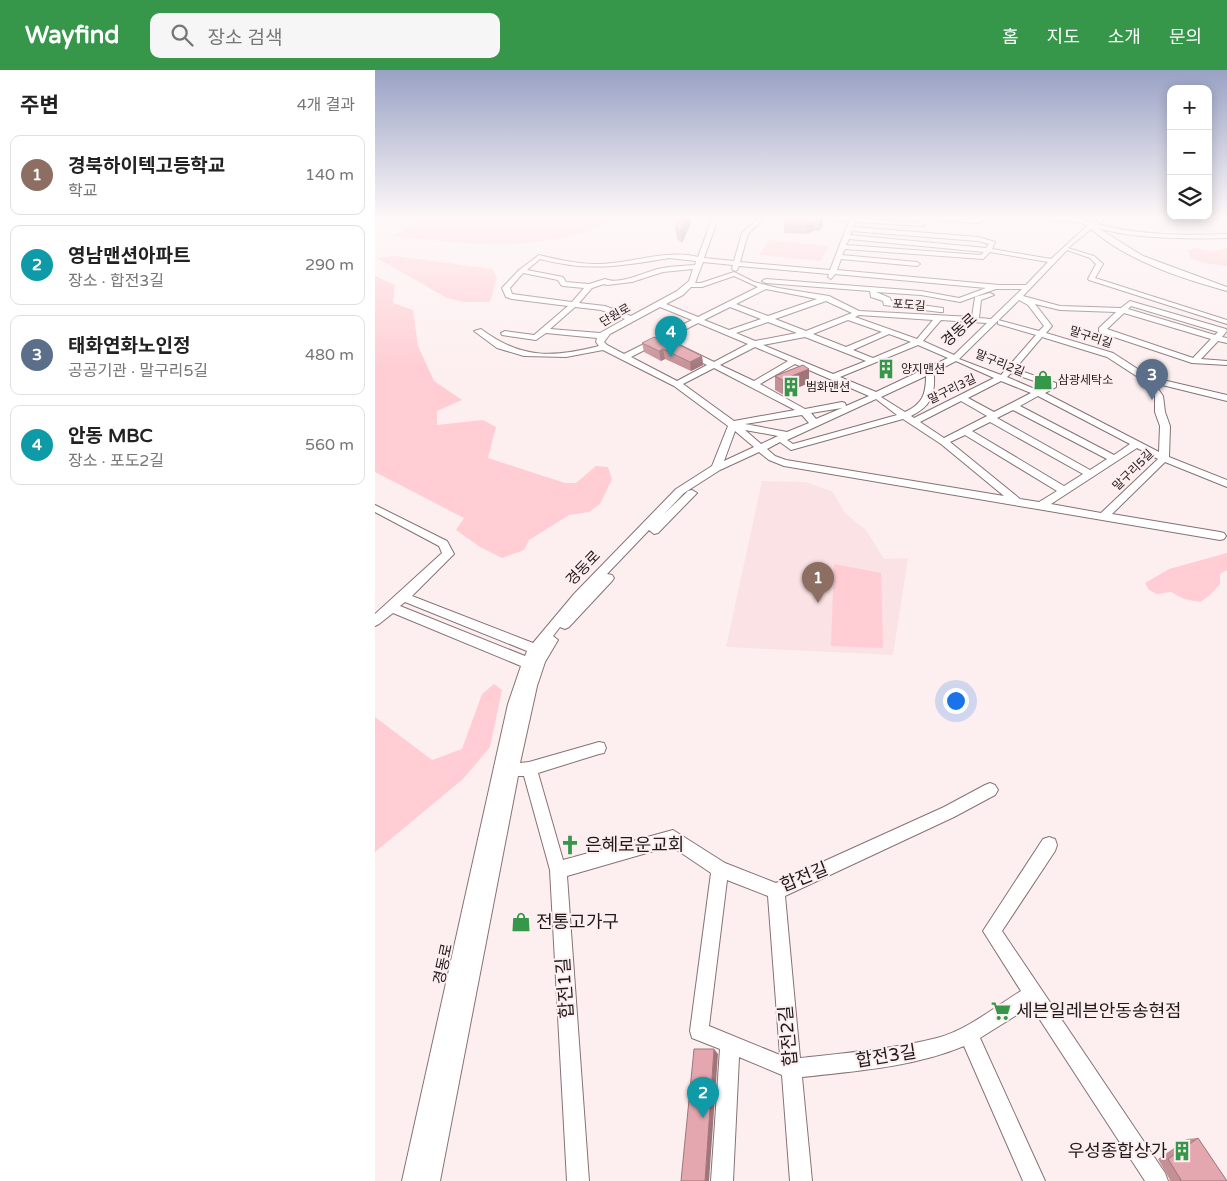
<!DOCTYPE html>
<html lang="ko">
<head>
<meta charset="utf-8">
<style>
  :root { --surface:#fff; --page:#f6f6f6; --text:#222; --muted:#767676; --line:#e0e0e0; --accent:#369649 }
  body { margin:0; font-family:"Varela Round","Noto Sans KR",sans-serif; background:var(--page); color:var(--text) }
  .controls { position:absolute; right:15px; top:15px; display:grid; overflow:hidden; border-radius:10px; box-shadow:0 2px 12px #0003 }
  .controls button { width:45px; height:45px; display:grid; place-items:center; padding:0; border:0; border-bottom:1px solid var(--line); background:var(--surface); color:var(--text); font:25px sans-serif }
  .you { position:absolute; left:580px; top:630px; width:18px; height:18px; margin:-12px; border:4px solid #fff; border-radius:50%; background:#1a73e8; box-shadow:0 0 0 8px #1a73e833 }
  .badge { display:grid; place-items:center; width:32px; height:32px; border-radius:50%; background:var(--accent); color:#fff; font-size:16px; font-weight:700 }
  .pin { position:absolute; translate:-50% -41px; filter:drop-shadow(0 1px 2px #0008) }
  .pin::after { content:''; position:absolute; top:26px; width:18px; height:15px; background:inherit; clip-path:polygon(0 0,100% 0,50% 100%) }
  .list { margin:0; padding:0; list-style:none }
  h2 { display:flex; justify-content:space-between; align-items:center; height:65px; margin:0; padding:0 20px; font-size:21px }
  h2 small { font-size:16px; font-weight:400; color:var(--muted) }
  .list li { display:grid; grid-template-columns:32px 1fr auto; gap:15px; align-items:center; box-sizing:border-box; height:80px; margin:0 10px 10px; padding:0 10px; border:1px solid var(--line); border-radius:10px }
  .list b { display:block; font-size:19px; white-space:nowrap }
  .list p { margin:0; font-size:16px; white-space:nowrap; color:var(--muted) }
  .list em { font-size:16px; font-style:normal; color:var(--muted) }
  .icon { flex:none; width:28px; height:28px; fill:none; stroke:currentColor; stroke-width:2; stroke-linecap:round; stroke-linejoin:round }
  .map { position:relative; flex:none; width:852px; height:1111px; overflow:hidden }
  header { display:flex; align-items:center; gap:30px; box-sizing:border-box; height:70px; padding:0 25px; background:var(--accent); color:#fff }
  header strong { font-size:24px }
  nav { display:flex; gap:28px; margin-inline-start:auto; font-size:18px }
  .search { width:350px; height:45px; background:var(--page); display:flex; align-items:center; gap:12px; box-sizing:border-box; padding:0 18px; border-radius:10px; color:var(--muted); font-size:19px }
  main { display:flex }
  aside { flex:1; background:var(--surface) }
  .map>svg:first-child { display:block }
  .built { fill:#fbe2e4 }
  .green { fill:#ffcdd3 }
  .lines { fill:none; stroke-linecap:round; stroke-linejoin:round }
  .minor-casing { stroke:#867274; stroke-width:2 }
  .minor { fill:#fff; fill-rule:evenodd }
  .wall { fill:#c49096 }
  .shaded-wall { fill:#a0757a }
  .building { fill:#e4a7af; stroke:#a0757a }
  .labels { text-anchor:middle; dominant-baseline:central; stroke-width:4; stroke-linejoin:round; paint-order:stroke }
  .far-street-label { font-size:12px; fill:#211a1a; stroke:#fdeff0 }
  .far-poi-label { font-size:12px; fill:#211a1a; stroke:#fdeff0; text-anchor:start }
  .street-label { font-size:15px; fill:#211a1a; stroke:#fdeff0 }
  .near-poi-label { font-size:18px; fill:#211a1a; stroke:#fdeff0; text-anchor:start }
  .near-street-label { font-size:18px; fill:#211a1a; stroke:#fdeff0 }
</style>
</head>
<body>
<header>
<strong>Wayfind</strong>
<div class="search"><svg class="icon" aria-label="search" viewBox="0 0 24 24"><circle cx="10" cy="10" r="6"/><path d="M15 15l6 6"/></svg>장소 검색</div>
<nav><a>홈</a><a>지도</a><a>소개</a><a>문의</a></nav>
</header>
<main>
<aside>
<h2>주변<small>4개 결과</small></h2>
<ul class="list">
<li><span class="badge" style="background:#8d6e63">1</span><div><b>경북하이텍고등학교</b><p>학교</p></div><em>140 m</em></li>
<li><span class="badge" style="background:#0f9aa8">2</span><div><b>영남맨션아파트</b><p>장소 · 합전3길</p></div><em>290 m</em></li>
<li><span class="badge" style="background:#5c6f8a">3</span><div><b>태화연화노인정</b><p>공공기관 · 말구리5길</p></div><em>480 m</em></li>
<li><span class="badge" style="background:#0f9aa8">4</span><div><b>안동 MBC</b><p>장소 · 포도2길</p></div><em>560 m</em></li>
</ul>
</aside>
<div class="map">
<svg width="852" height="1111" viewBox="0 0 852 1111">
  <rect width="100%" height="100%" fill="#fdeff0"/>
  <!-- built -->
  <g class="built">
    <path d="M757,146H852V163L807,165L803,160L772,158L768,154H758L752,149Z"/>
    <path d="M387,411L430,412L457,421L470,443L491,460L509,489L533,488L518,585L351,577Z"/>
  </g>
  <!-- green -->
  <g class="green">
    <path d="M51,146H244C177,186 92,174 18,166L50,149Z"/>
    <path d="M394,170L454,176L446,191L384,185Z"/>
    <path d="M820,178L838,181L852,178V196L835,194L816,189L812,180Z"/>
    <path d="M20,186L117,199L122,208C118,216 119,225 114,232H89L72,228L2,188Z"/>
    <path d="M0,206L20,215L18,233L38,240L43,276L59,311L87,330L62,341V355L108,350L121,357L113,388L190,413H201L221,396L233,397L237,409L225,434L214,442L194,445L154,470L149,480L127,488L105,477L81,460L89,448L0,402Z"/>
    <path d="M852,483V500L845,504V514L834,526L825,532L809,529L796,522L782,524L774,520L770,513L794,499Z"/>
    <path d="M459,494L506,503L508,578L456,576Z"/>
    <path d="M119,614L127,620L115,677L88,709L0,782V647L57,690L87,679L107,624Z"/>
  </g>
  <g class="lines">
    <defs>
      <g id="minor">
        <path d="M338,146H344L329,188L359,191L367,163L386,146H392L373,164L365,192L455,200L474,151L429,148L426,146L476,148L487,146L484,148L547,153L549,156L480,152L478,157L603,167L620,172L617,179L676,189L713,155L702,152L644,148L641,146L702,148L717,153L729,146H736L723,154C760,165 813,166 852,164V168C816,169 758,169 723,158L768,186L852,217V221C805,208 753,191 716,159L693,178L719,186L727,193L728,194L720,208L852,250V254L714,210L713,209L721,194L715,188L692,180L648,226L685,236L746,238L755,231L851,259L852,261L847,267L852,268V273L843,271L826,289L852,291V295L817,293L724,262V258L741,242L685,240L660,234L677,256L671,263L738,283L775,307L852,325V331L779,313L788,326L790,342L795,356L794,387L852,410V417L790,392L737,444L845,462L849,463L851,466L849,469L845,470L409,396L394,390L384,382L345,400L309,423L289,444L313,421L317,420L322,423L283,463L279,464L274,460L232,504L237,505L239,508L237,511L194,557L190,559L185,557L178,566L183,570L170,592L162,616L145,693L154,692L224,672L229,673L231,678L229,683L224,684L163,703L188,790L298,760L350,793L401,813L569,737L610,715L615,713L620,715L623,720L620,725L579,747L410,826L425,988C470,983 519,979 562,968C592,960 620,937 646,921L608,861L668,769L674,767L680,769L682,775L680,781L627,861L790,1103L793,1111H770L656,936L605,968L670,1111H648L589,976C539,997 481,1001 427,1007L437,1111H415L407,1005L364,987L358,1111H336L345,979L317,968L315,961L336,803L296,776L192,806L214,1111H192L175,800L149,706H143L65,1111H27L133,634L146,596L18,543L4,554L0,556V544L67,483L64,476L0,442V435L72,471L79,484L37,526L158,573L199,524L301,419L337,396L353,356L299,316L228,280L191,287L149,286L122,278L99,261L106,259C146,289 177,288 224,276L221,272L222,268L171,263L161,270L127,265L126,263L130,261L159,265L193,236L137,229L131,227L127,218L144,200L164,185C188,191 213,196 238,193C266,190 294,180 323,187ZM477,161L603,171L614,174L611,178L475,165ZM474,169L609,182L606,185L471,175ZM470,179L608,189L615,182L673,192L651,215H624L462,200L466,189L542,196L545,194L542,192L467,185ZM294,188L321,191L320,195C309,196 298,196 288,198C272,200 246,216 230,209L214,214L191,212L188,207L152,200L165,189C214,202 246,196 294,188ZM328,192L358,195L357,199L360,201L362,200L364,196L454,204L453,207L456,209L460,204L611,218L584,228L546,221L391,209L387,211L391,213L495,221L496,227L508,231L509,235L565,242H568V238L516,231L515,228L501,222L546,225L585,232L621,219H647L616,249L604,248L606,230L619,225L615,223L600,227L597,247L484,241L454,226L403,218L379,212L359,202L326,213H320ZM318,199L314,211L302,221L256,246L230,236L204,233L217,218L229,214L232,215L257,212L288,202ZM148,203L183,210L186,215L188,216L209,218L197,232L137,224L135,218ZM359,206L383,217L323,247L291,234L308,225L316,217H327ZM391,219L442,229L393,246L361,234ZM644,230L653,235L669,256L664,261L623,250V254L661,265L626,305L584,289ZM451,231L477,243L431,261L400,249ZM756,236L843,262L840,265L753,239ZM200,237L226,240L250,249L225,263L175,259ZM285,237L317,250L249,284L232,275L229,272L235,264ZM355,237L386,249L354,260L329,250ZM749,243L836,269L818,288L732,259ZM484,245L558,250L542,269L480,247ZM473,250L507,262L471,277L438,264ZM566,250L612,253L579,285L548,271ZM393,252L422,263L380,271L361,263ZM323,253L373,274L339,292L292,269ZM514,264L536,272L498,288L478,280ZM430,267L491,291L458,304L388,275ZM667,267L732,287L769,311L780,326V342L785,356L784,382L670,323L681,317V313L640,299ZM285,272L332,295L302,311L256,287ZM543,275L573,288L501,322L465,307ZM380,277L413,291L379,311L345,295ZM581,291L619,308L539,348L536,346C555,337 560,326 559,306L556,304ZM420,294L494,326L471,336L470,333L467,332L430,339L385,314ZM339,298L420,340L359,351L308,314ZM636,303L671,315L662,320L632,307ZM551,306C551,325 547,334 530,342L506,327ZM626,311L656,323L619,342L593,328ZM663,326L755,374L739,385L645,336ZM501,329L522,345L418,374L412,370ZM586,331L612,346L569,368L545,352ZM467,338L441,349L436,343ZM638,340L732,389L715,400L622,348ZM427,345L434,353L412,362L370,354ZM528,349L566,374L629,426L411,390L400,386L392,379L405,372L416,380ZM615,352L708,404L689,416L597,361ZM370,360L403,366L386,374ZM360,361L379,377L349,391ZM590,365L682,421L664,432L645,429L575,372ZM762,378L783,389L726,443L676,434ZM30,532L152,581L150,586L25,536ZM352,810L393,826L405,985L334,956Z"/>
        <path d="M548,146L603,149L615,146H623L603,153L546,149Z"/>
      </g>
    </defs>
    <!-- minor casing -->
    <use href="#minor" class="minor-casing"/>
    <!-- minor -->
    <use href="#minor" class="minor"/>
  </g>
  <!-- wall -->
  <g class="wall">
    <path d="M306,146H315L316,153L307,173L302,169L300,157Z"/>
    <path d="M448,146V154L444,161H438L431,164L409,163V155Z"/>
    <path d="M267,273L297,276L327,286L328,295L316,301L290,289L286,291L269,282Z"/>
    <path d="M434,299V313L407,324L400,320V306Z"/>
    <path d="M823,1068L852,1111H794L795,1110L783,1089L812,1069Z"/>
  </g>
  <!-- shaded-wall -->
  <g class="shaded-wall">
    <path d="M312,146H315L316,153L307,173L306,161Z"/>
    <path d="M448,146V154L444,161V153Z"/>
    <path d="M439,153L438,161L431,164V156Z"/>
    <path d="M288,279L290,289L286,291L284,281Z"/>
    <path d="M327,286L328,295L316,301L315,292Z"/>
    <path d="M434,299V313L407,324V310Z"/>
    <path d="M339,979L343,984L334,1111H330Z"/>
  </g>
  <!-- building -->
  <g class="building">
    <path d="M306,146H312L306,161L300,157Z"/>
    <path d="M414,146H448L444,153H439L431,156L409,155Z"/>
    <path d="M279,267L297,276L302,274L327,286L315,292L288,279L284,281L267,273Z"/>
    <path d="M428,295L434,299L407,310L400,306Z"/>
    <path d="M319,979H339L330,1111H306Z"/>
    <path d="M823,1068L852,1111H805L806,1110L793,1089Z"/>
  </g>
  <!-- sky -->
  <linearGradient id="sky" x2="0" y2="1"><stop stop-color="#99a2c5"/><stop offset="0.49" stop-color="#fef8f8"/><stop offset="1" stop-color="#fef8f8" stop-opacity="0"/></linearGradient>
  <rect width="852" height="301" fill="url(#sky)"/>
  <!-- icons -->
  <defs>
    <symbol id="building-bare" viewBox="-9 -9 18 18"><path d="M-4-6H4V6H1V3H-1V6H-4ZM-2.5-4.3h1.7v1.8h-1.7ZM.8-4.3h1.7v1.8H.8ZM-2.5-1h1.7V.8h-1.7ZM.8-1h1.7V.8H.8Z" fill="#369649" stroke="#fdeff0" stroke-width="2.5" paint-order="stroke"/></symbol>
    <symbol id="shop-bare" viewBox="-9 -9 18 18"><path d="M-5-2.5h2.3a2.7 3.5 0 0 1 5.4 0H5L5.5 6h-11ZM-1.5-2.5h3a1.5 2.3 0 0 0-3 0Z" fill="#369649" stroke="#fdeff0" stroke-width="2.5" paint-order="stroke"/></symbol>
    <symbol id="church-bare" viewBox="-9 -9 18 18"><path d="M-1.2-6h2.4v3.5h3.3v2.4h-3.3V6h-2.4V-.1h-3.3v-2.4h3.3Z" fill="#369649" stroke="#fdeff0" stroke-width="2.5" paint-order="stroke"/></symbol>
    <symbol id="supermarket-bare" viewBox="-9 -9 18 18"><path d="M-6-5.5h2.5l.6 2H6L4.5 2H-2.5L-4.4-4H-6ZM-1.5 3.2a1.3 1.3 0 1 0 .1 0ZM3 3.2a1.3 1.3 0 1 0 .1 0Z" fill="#369649" stroke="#fdeff0" stroke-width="2.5" paint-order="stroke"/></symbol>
  </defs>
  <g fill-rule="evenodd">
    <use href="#building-bare" x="497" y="285" width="28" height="28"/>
    <use href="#shop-bare" x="654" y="296" width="28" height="28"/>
    <use href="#building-bare" x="402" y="303" width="28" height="28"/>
    <use href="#church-bare" x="181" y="761" width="28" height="28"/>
    <use href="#shop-bare" x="132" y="838" width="28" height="28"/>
    <use href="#supermarket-bare" x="612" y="927" width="28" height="28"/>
    <use href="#building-bare" x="793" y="1067" width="28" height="28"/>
  </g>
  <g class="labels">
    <!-- far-street labels -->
    <g class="far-street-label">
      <text transform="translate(534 235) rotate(4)">포도길</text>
      <text transform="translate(240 245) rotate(-30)">단원로</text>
      <text transform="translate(716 267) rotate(18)">말구리길</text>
      <text transform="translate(625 293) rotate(22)">말구리2길</text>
      <text transform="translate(577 319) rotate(-26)">말구리3길</text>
      <text transform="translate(758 400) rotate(-45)">말구리5길</text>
    </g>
    <!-- far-poi labels -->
    <g class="far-poi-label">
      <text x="526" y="299">양지맨션</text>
      <text x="683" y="310">삼광세탁소</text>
      <text x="431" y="317">범화맨션</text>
    </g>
    <!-- street labels -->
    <g class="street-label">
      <text transform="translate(584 260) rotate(-42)">경동로</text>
      <text transform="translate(208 498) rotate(-46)">경동로</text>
      <text transform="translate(68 894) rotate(-78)">경동로</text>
    </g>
    <!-- near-poi labels -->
    <g class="near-poi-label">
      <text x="210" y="775">은혜로운교회</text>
      <text x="161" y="852">전통고가구</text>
      <text x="641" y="941">세븐일레븐안동송현점</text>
      <text x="792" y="1081" text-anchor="end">우성종합상가</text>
    </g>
    <!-- near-street labels -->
    <g class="near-street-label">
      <text transform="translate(429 807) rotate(-22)">합전길</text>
      <text transform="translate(190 918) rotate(-94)">합전1길</text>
      <text transform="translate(413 966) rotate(-95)">합전2길</text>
      <text transform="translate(511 986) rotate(-9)">합전3길</text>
    </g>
  </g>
</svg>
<div class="controls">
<button>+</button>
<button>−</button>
<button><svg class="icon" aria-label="layers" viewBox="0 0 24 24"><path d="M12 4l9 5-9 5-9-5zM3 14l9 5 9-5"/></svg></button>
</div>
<div class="you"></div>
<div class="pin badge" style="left:443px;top:533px;background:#8d6e63">1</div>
<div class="pin badge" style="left:328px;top:1048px;background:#0f9aa8">2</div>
<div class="pin badge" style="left:777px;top:330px;background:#5c6f8a">3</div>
<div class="pin badge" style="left:296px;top:287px;background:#0f9aa8">4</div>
</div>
</main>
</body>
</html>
